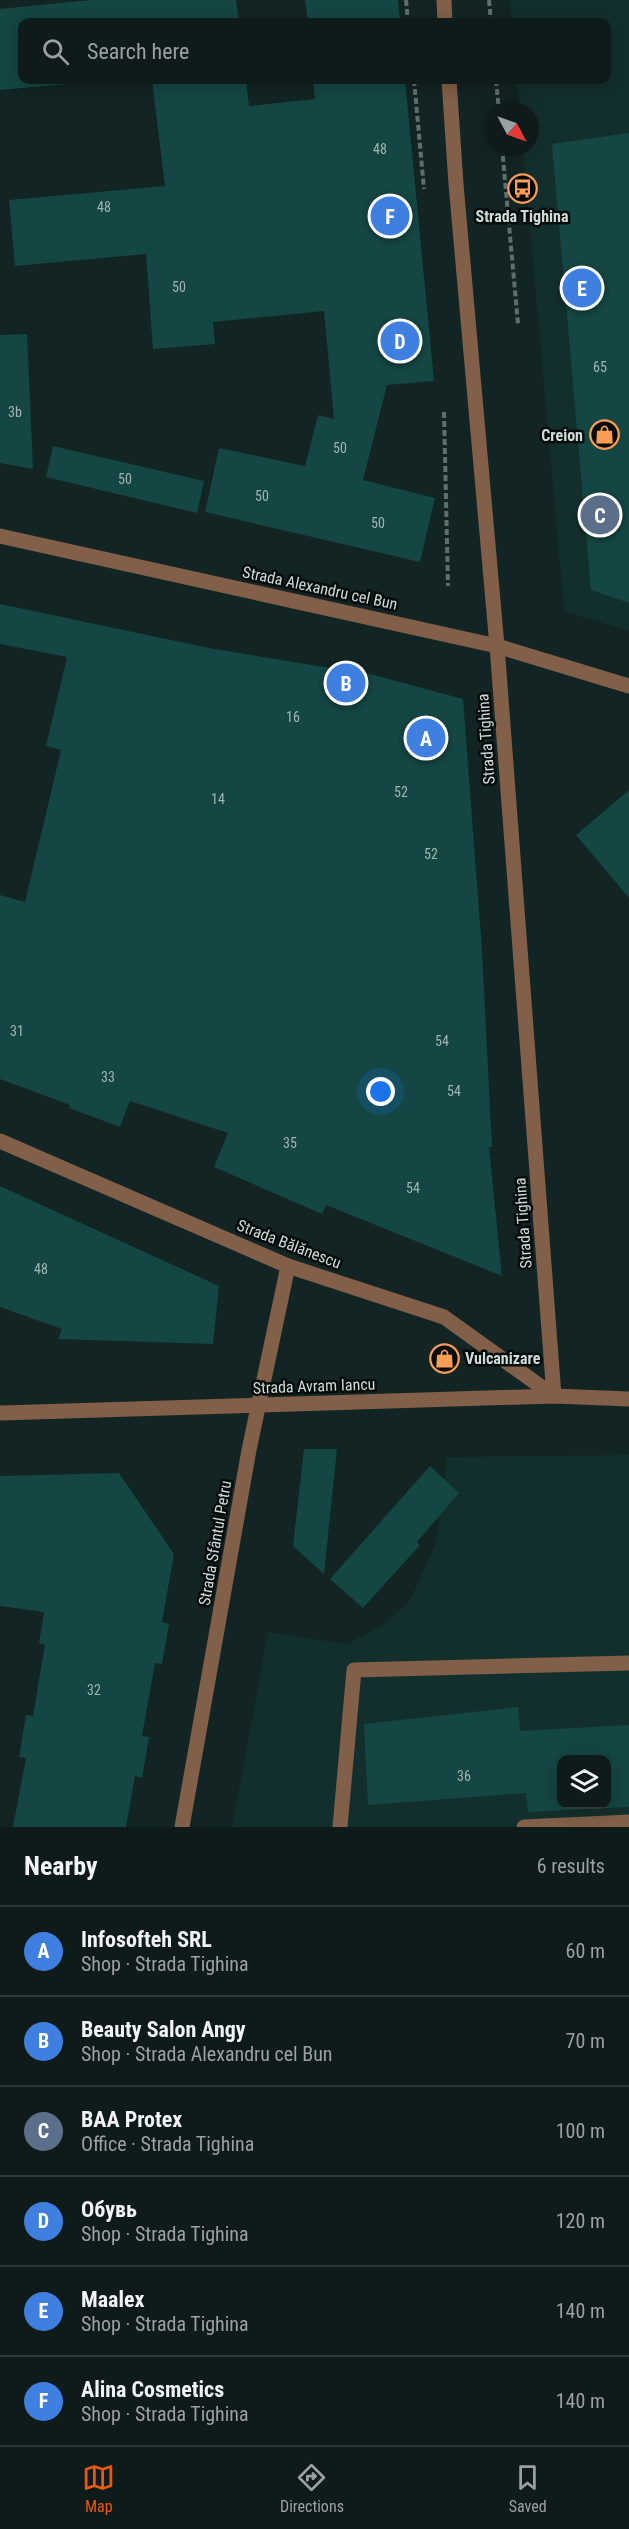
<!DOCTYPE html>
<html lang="en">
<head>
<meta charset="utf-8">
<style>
  :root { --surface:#0e1b1a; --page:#1c2827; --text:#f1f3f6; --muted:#9ba1a2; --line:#2e3939; --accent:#ea580c }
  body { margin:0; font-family:"Roboto Condensed",sans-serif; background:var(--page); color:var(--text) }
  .controls { position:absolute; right:18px; bottom:18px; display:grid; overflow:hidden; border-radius:12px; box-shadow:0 3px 15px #0003 }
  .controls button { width:54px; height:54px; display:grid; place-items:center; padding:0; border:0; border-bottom:2px solid var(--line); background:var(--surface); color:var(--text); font:30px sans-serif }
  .compass { position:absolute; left:485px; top:102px; width:54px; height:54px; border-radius:50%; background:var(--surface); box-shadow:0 3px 15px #0003; rotate:131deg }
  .you { position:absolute; left:381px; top:1092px; width:21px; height:21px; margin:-15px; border:4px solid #fff; border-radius:50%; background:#1a73e8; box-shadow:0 0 0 9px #1a73e833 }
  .badge { display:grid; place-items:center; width:39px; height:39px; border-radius:50%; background:var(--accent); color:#fff; font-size:20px; font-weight:700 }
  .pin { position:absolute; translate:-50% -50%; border:3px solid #fff; box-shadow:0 2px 6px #0006 }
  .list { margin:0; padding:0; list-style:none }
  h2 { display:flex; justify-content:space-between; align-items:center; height:78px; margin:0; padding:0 24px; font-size:26px }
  h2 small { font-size:20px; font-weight:400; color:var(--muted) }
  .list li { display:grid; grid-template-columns:39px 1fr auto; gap:18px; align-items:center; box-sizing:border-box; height:90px; padding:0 24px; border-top:2px solid var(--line) }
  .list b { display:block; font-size:22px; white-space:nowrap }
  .list p { margin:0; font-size:20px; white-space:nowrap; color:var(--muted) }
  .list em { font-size:20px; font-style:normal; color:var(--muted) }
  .icon { flex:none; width:33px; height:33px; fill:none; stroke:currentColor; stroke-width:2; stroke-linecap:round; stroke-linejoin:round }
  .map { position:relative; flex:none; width:629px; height:1827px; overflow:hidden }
  .search { position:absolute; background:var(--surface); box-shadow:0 3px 15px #0003; left:18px; right:18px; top:18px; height:66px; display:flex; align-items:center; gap:15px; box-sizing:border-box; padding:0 21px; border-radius:12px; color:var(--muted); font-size:22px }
  .sheet { height:618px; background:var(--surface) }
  nav { display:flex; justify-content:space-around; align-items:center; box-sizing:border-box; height:84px; border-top:2px solid var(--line); background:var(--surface); font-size:16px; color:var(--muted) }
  nav a { display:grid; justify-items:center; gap:3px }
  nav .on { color:var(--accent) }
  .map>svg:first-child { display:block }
  .built { fill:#132f2d; fill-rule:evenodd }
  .building { fill:#144643; fill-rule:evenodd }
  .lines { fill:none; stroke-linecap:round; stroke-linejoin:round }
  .path { stroke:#606f6e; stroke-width:4; stroke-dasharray:6 3; stroke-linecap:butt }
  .minor { stroke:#815f48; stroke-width:15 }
  .labels { text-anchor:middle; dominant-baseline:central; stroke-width:5; stroke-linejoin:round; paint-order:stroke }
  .number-label { font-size:14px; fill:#a1b6b4 }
  .poi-label { font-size:16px; font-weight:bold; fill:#d0dbda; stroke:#050c0b }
  .street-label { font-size:16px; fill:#d0dbda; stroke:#050c0b }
</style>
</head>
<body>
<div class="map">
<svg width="629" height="1827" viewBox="0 0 629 1827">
  <rect width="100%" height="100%" fill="#122423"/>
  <!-- built -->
  <g class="built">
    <path d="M510,0H629V631L564,611L523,147H530V111H520L517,80H606V22H512Z"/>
    <path d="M629,1455V1827H232L268,1632L347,1644L383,1625L409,1602L436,1543L447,1457ZM562,1760H606V1804H562Z"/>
  </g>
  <!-- building -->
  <g class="building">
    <path d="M91,0H236L239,22H22V80H111L0,90V9Z"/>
    <path d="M305,0H398L400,22H308Z"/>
    <path d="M152,80H246L249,106L315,99L313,80H405L434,381L387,385L363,480L435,498L420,562L205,512L219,448L305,466L318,415L334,419L324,311L213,322L215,344L153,349L146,254L15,266L9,200L165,186Z"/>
    <path d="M629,133V603L591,590L552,144Z"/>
    <path d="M27,334L33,469L0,463V335Z"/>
    <path d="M53,446L204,481L197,513L46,477Z"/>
    <path d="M0,604L209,648L336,669L337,665L463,699L482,950L492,1147H489L502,1276L326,1205L322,1214L214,1167L228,1133L130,1101L120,1127L69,1108L70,1105L0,1079V895L25,902L61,750L46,746L67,657L0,644Z"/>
    <path d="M629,790V898L576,835Z"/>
    <path d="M0,1186L219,1286L213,1344L58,1339L62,1329L0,1307Z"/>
    <path d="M304,1449H337L324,1574L293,1546Z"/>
    <path d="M430,1466L459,1493L417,1542L420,1545L363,1608L330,1579Z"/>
    <path d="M119,1473L174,1554L162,1622L169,1624L162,1664L155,1663L142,1736L149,1737L142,1778L135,1776L126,1827H13L26,1758L19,1757L26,1715L33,1716L45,1644H39L44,1612L0,1606V1476Z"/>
    <path d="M518,1707L520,1731L629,1725V1807L528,1812L526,1793L368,1805L364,1724ZM561,1760H606V1804H561Z"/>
  </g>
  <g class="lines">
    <!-- path -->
    <g class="path">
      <path d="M406,0L408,22"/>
      <path d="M489,0L491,22"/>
      <path d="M414,80L424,189"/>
      <path d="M496,80L499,111"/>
      <path d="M502,147L518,324"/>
      <path d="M444,412L448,586"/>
    </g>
    <!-- minor -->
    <g class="minor">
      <path d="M444,0L445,22"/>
      <path d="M449,80L456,184L497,646L554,1396"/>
      <path d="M0,536L497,646L629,686"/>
      <path d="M0,1141L288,1266L444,1317L554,1396"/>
      <path d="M0,1413L554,1396L629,1399"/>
      <path d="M182,1827L249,1450L288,1266"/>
      <path d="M340,1827L354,1670L629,1663"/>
      <path d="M524,1827L629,1822"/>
    </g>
  </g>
  <!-- icons -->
  <defs>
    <symbol id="bus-ring" viewBox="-11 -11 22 22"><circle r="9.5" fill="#050c0b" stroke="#fd9d55" stroke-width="1.5"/><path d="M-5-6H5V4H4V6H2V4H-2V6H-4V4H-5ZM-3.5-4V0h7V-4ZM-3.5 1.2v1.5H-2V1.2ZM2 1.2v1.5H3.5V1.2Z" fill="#fd9d55"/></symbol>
    <symbol id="shop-ring" viewBox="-11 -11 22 22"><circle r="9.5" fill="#050c0b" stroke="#fd9d55" stroke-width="1.5"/><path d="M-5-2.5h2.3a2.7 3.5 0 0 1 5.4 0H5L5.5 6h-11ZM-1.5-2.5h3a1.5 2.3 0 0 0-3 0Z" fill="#fd9d55"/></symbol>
  </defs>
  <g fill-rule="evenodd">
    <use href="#bus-ring" x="506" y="172" width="33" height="33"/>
    <use href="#shop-ring" x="588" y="418" width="33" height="33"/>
    <use href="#shop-ring" x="428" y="1342" width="33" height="33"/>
  </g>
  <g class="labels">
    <!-- number labels -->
    <g class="number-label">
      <text x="380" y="149">48</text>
      <text x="104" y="207">48</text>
      <text x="179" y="287">50</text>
      <text x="600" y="367">65</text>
      <text x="15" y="412">3b</text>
      <text x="340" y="448">50</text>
      <text x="125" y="479">50</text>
      <text x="262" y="496">50</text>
      <text x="378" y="523">50</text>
      <text x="293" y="717">16</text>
      <text x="401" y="792">52</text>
      <text x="218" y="799">14</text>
      <text x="431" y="854">52</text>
      <text x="17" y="1031">31</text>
      <text x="442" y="1041">54</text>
      <text x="108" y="1077">33</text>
      <text x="454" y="1091">54</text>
      <text x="290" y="1143">35</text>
      <text x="413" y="1188">54</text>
      <text x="41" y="1269">48</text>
      <text x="94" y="1690">32</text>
      <text x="464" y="1776">36</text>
    </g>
    <!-- poi labels -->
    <g class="poi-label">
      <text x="522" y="216">Strada Tighina</text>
      <text x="583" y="435" text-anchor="end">Creion</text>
      <text x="465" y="1358" text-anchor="start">Vulcanizare</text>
    </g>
    <!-- street labels -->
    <g class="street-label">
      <text transform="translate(320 588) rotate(12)">Strada Alexandru cel Bun</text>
      <text transform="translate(486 739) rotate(-94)">Strada Tighina</text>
      <text transform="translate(523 1223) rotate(-94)">Strada Tighina</text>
      <text transform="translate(289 1244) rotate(21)">Strada Bălănescu</text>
      <text transform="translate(314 1386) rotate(-2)">Strada Avram Iancu</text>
      <text transform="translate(215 1543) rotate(-80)">Strada Sfântul Petru</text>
    </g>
  </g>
</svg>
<div class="controls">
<button><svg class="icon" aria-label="layers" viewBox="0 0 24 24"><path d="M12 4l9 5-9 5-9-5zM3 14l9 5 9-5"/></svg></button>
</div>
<svg class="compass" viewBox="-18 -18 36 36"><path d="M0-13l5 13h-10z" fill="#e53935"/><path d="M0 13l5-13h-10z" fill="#9ba1a2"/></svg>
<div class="you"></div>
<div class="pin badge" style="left:426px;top:738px;background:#3f7fe0">A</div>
<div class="pin badge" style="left:346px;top:683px;background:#3f7fe0">B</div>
<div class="pin badge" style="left:600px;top:515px;background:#5c6f8a">C</div>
<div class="pin badge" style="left:400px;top:341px;background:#3f7fe0">D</div>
<div class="pin badge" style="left:582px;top:288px;background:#3f7fe0">E</div>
<div class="pin badge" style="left:390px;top:216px;background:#3f7fe0">F</div>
<div class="search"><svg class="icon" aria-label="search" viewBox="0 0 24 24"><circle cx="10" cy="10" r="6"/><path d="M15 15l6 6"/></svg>Search here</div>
</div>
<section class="sheet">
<h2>Nearby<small>6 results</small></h2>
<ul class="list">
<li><span class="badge" style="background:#3f7fe0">A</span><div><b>Infosofteh SRL</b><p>Shop · Strada Tighina</p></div><em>60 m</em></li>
<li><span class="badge" style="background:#3f7fe0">B</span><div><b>Beauty Salon Angy</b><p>Shop · Strada Alexandru cel Bun</p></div><em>70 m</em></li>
<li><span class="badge" style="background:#5c6f8a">C</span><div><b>BAA Protex</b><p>Office · Strada Tighina</p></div><em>100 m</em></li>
<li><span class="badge" style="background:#3f7fe0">D</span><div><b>Обувь</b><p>Shop · Strada Tighina</p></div><em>120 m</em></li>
<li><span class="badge" style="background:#3f7fe0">E</span><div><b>Maalex</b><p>Shop · Strada Tighina</p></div><em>140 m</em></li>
<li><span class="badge" style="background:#3f7fe0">F</span><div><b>Alina Cosmetics</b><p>Shop · Strada Tighina</p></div><em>140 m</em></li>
</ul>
</section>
<nav>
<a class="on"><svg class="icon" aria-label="map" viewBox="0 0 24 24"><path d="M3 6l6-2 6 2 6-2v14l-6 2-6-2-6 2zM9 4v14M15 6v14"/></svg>Map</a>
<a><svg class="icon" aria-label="directions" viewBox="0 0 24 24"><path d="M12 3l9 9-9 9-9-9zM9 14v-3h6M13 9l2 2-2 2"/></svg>Directions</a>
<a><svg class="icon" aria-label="saved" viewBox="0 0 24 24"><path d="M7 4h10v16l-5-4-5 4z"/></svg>Saved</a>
</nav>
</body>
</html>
